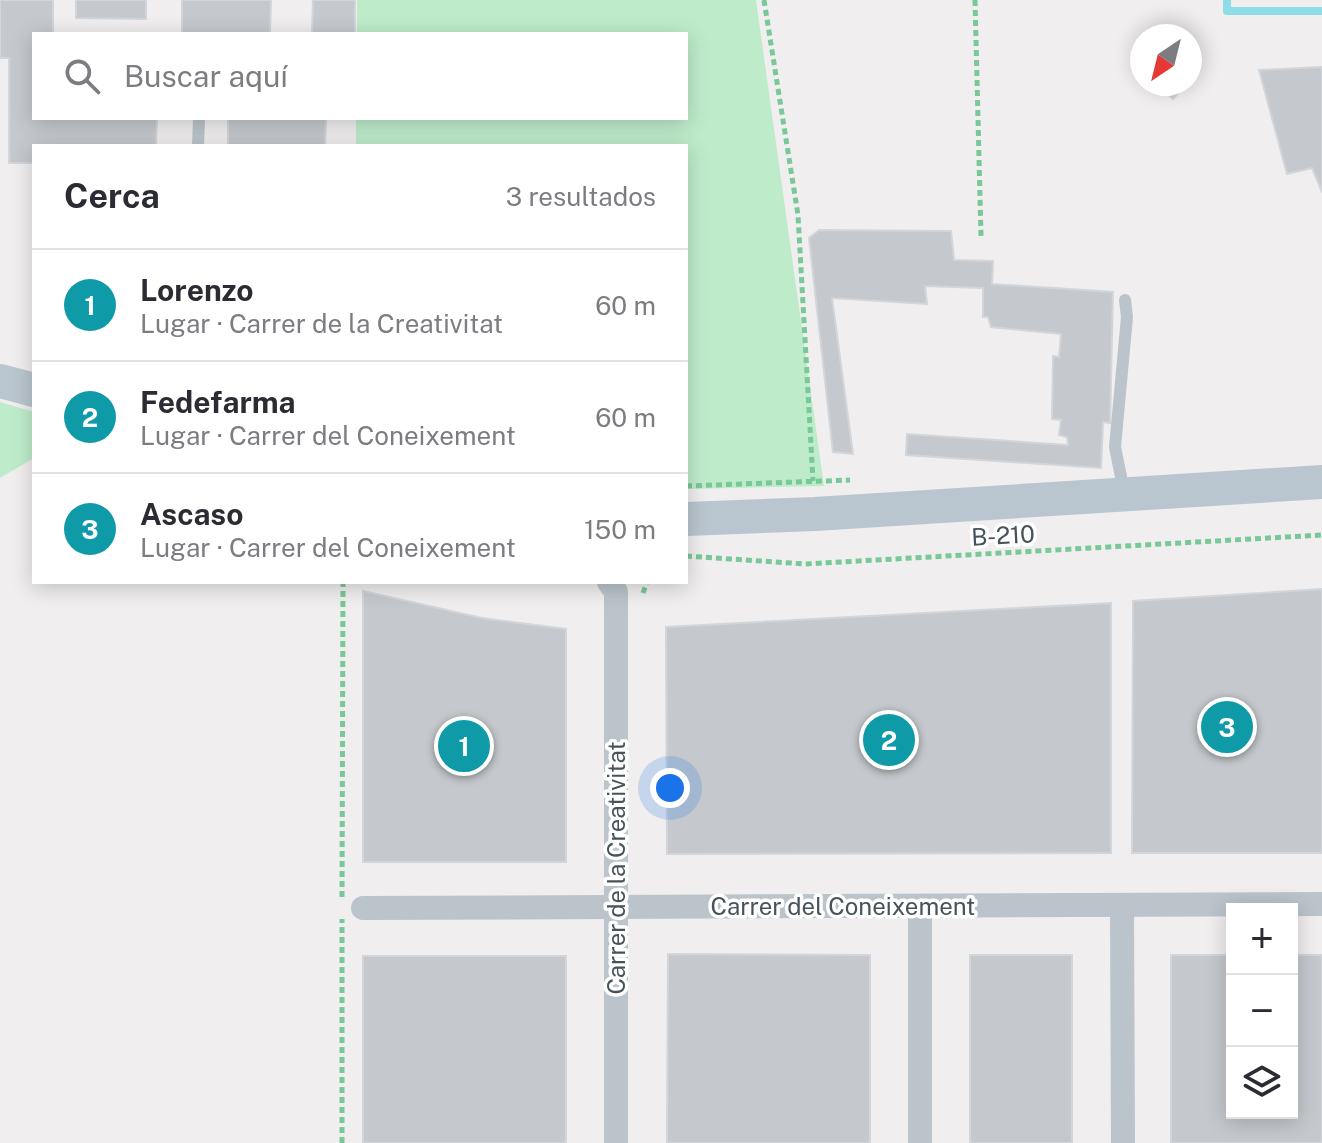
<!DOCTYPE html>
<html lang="es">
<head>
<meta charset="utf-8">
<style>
  :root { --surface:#fff; --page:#f2f2f3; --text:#2b2b33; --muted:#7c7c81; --line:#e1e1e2; --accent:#2563eb }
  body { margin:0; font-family:"Public Sans",sans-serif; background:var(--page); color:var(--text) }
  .controls { position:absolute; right:24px; bottom:24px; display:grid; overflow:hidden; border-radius:0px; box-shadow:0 4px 20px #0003 }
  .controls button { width:72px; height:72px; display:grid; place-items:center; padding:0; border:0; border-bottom:2px solid var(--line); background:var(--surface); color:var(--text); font:40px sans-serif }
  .compass { position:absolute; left:1130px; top:24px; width:72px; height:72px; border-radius:50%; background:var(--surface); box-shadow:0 4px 20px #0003; rotate:215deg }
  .you { position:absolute; left:670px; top:788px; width:28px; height:28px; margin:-20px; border:6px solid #fff; border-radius:50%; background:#1a73e8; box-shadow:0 0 0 12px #1a73e833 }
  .badge { display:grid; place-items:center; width:52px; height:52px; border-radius:50%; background:var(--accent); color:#fff; font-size:26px; font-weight:700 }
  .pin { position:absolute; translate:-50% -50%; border:4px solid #fff; box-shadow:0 2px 8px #0006 }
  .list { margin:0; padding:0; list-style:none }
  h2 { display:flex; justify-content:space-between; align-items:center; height:104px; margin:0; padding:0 32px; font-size:34px }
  h2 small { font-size:26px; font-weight:400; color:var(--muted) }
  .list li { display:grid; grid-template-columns:52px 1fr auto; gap:24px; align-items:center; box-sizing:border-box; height:112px; padding:0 32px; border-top:2px solid var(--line) }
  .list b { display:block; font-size:30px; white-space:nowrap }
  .list p { margin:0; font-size:26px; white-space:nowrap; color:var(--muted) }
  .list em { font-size:26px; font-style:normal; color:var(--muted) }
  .icon { flex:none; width:44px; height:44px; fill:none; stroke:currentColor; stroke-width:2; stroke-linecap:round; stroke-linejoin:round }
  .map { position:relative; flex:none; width:1322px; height:1143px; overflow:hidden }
  .search { position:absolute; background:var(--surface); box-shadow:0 4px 20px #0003; left:32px; top:32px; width:656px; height:88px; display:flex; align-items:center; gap:20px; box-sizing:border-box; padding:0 28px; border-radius:0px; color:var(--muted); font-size:30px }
  .panel { position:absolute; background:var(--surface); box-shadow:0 4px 20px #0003; left:32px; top:144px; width:656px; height:440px; border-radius:0px }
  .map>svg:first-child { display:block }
  .green { fill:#beeccb }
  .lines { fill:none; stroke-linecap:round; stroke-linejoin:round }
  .stream { stroke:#8ddde6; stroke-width:8 }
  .building { fill:#c5c9cd; stroke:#d2d5d9; stroke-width:2 }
  .path { stroke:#78c898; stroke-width:5; stroke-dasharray:6 4; stroke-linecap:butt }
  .lane { stroke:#bac4ca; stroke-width:12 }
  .street { stroke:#bac4ca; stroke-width:24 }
  .secondary { stroke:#bac6cf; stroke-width:34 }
  .labels { text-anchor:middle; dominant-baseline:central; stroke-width:7; stroke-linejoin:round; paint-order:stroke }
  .street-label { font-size:24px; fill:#47535a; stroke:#fff }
</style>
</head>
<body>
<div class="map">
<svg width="1322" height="1143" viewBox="0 0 1322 1143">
  <rect width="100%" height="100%" fill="#f0eeee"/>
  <!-- green -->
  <g class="green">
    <path d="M357,0H756L824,486L686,489V146H356V118H686V34H357Z"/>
    <path d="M0,402L34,412V458L0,478Z"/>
  </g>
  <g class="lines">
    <!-- stream -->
    <path class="stream" d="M1227,0V11H1322"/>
  </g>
  <!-- building -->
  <g class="building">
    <path d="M0,0H53V34H34V118H157L156,146H34V163H9V58H0Z"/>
    <path d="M76,0H146V19L76,18Z"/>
    <path d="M182,0H271L270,34H182Z"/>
    <path d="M313,0H355V34H312Z"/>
    <path d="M1322,67V192L1312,168L1287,174L1259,70Z"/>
    <path d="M1177,84L1182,89L1173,99L1158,85Z"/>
    <path d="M228,118H326L325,146H228Z"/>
    <path d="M819,230L951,231L954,260L993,261L992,284L1113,292L1110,423L1103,422L1101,468L906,455L907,434L1068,445L1067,437L1059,435L1061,420L1052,419L1053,356L1059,357L1061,334L991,327L988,317H983V288L925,286L927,304L832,298L853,454L833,452L809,238Z"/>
    <path d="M1322,589V853H1132L1133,601Z"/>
    <path d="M363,591L482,618L566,629V862H363Z"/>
    <path d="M1111,603V853L667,854L666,627Z"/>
    <path d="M668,954L870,955V1143H667Z"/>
    <rect x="970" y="955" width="102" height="188"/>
    <path d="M1171,955H1232V1113H1292V955H1322V1143H1171Z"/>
    <rect x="363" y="956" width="203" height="187"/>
  </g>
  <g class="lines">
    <!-- path -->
    <g class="path">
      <path d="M764,0L798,215L813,481"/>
      <path d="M975,0L981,236"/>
      <path d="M686,486L850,480"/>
      <path d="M686,556L805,564L1322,535"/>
      <path d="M643,593L647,582"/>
      <path d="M342,897L343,582"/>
      <path d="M342,1143V919"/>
    </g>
    <!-- lane -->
    <g class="lane">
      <path d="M198,146L199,118"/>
      <path d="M1124,492L1115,447L1127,317L1125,300"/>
    </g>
    <!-- street -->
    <g class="street">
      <path d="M609,582L616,592V1143"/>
      <path d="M1122,905L1123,1143"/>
      <path d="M363,908L1322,904"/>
      <path d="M920,1143V906"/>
    </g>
    <!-- secondary -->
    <g class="secondary">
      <path d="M0,381L34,390"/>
      <path d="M686,519L815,514L1322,482"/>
    </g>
  </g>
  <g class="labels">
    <!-- street labels -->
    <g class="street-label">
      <text transform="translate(1003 535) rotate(-3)">B-210</text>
      <text transform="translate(616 868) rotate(-90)">Carrer de la Creativitat</text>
      <text x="843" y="906">Carrer del Coneixement</text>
    </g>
  </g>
</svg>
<div class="controls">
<button>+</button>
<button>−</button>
<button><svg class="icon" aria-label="layers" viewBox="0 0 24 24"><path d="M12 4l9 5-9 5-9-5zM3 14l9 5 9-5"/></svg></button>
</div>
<svg class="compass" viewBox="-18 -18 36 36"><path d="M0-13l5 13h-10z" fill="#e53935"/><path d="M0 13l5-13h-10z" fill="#7c7c81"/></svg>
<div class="you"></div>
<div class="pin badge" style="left:464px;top:746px;background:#0f9aa8">1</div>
<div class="pin badge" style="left:889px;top:740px;background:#0f9aa8">2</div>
<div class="pin badge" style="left:1227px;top:727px;background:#0f9aa8">3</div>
<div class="search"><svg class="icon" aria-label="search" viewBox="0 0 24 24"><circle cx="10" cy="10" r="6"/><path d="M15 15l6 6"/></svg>Buscar aquí</div>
<section class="panel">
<h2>Cerca<small>3 resultados</small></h2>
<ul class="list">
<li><span class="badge" style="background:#0f9aa8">1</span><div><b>Lorenzo</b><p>Lugar · Carrer de la Creativitat</p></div><em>60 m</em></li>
<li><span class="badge" style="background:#0f9aa8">2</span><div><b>Fedefarma</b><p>Lugar · Carrer del Coneixement</p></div><em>60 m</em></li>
<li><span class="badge" style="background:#0f9aa8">3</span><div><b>Ascaso</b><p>Lugar · Carrer del Coneixement</p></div><em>150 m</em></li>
</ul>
</section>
</div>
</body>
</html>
